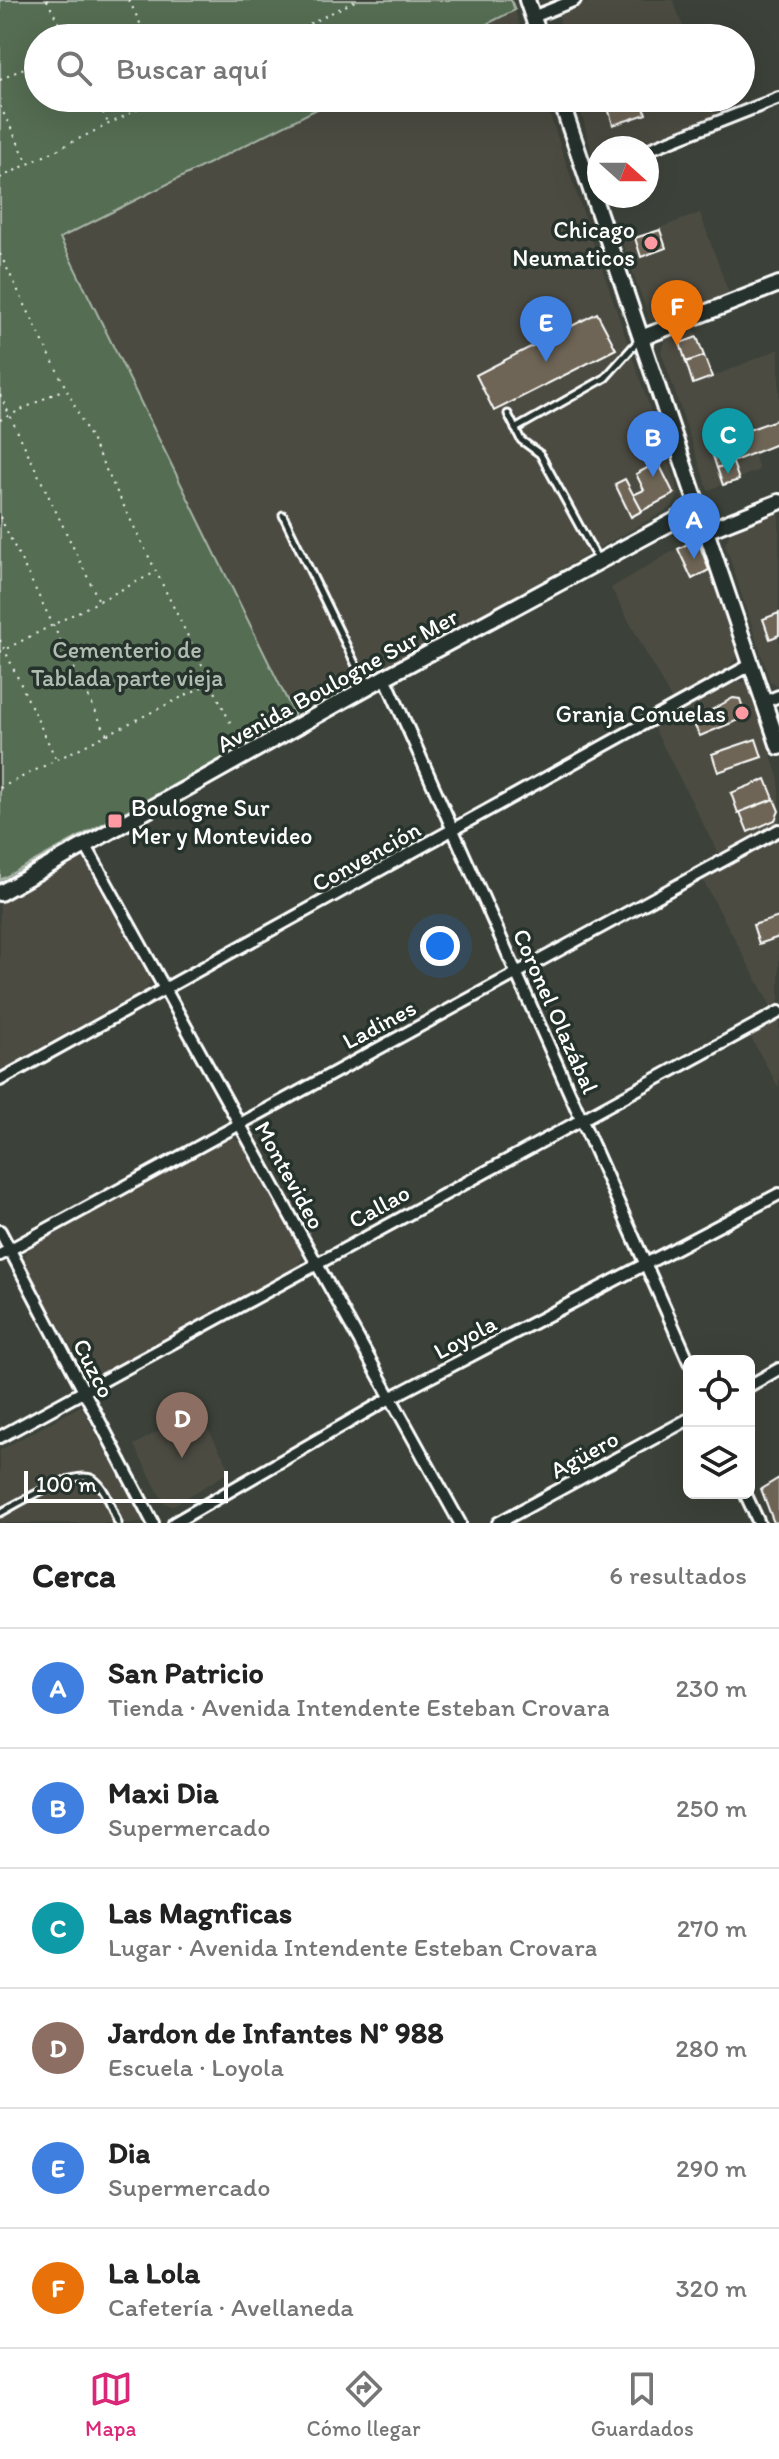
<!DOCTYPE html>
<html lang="es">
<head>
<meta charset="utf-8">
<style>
  :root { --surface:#fff; --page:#f2f2f2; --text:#222; --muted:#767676; --line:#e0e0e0; --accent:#db2777 }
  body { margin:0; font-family:Itim,sans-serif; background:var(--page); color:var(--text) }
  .controls { position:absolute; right:24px; bottom:24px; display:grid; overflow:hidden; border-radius:12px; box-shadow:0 8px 32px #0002 }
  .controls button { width:72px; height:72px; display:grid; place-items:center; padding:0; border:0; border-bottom:2px solid var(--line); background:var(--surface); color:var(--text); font:40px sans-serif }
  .compass { position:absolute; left:587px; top:136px; width:72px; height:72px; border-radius:50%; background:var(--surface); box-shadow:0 8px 32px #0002; rotate:111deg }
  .scale { position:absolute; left:24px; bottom:20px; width:204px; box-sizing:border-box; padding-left:8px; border:4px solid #fff; border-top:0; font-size:22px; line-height:28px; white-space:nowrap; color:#fff; -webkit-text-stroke:6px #26332d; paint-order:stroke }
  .you { position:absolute; left:440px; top:946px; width:28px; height:28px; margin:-20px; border:6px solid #fff; border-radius:50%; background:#1a73e8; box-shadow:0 0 0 12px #1a73e833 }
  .badge { display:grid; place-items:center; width:52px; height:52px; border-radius:50%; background:var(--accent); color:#fff; font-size:26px; font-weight:700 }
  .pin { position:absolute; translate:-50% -66px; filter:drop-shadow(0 2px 4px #0008) }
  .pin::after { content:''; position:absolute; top:42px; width:28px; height:24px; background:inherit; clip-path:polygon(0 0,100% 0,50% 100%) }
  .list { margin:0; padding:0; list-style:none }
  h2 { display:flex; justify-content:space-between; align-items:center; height:104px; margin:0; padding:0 32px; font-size:34px }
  h2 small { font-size:26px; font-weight:400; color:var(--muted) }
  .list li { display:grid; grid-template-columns:52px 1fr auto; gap:24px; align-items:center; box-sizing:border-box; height:120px; padding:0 32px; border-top:2px solid var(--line) }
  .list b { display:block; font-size:30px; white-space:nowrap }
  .list p { margin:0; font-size:26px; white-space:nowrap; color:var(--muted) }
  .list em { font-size:26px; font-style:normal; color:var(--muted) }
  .icon { flex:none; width:44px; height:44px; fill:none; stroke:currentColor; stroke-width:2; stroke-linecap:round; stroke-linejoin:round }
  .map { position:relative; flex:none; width:779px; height:1523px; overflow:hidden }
  .search { position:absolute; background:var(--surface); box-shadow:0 8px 32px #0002; left:24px; right:24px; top:24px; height:88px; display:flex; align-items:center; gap:20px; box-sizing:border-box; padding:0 28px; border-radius:44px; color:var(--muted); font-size:30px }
  .sheet { height:824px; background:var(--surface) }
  nav { display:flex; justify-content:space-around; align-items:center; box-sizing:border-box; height:112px; border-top:2px solid var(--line); background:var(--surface); font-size:22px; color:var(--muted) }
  nav a { display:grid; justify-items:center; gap:4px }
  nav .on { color:var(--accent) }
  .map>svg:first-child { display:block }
  .built { fill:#4b4c42 }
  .green { fill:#546d53; stroke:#aab6a9; stroke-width:2 }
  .building { fill:#6e6556; stroke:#fff; stroke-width:2 }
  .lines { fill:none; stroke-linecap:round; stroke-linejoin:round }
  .lane-casing { stroke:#fff; stroke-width:11 }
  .street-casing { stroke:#fff; stroke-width:16 }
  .secondary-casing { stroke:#fff; stroke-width:20 }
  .path { stroke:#fff; stroke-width:2; stroke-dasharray:2 6; stroke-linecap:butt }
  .lane { stroke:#26332d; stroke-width:5 }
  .street { stroke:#26332d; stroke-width:10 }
  .secondary { stroke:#26332d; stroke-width:14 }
  .poi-dot { fill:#ff9aa2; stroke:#26332d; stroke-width:3 }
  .labels { text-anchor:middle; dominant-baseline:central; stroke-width:7; stroke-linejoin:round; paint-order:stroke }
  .poi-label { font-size:24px; fill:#fff; stroke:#26332d; text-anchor:end }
  .park-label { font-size:24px; fill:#b2bdb2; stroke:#26332d }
  .street-label { font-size:24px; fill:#fff; stroke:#26332d }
</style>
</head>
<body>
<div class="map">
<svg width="779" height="1523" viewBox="0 0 779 1523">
  <rect width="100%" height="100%" fill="#3c4239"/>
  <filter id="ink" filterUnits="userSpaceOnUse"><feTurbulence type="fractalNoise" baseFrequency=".0125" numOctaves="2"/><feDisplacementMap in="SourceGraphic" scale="16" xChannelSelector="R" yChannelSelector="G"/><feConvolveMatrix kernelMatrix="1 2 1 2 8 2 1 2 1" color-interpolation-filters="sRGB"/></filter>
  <g filter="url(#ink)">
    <!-- built -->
    <g class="built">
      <path d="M594,0H673L687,38H563L559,16L564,11Z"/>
      <path d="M515,10L524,38H459Z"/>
      <path d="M339,98H544L679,494L672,507L296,718L59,238Z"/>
      <path d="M578,98H709L715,115L635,148H599V160L592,155Z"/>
      <path d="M700,213L729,294L665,322L650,320L622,242Z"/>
      <path d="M694,328L712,377L779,349V440L753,450L759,470L708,490L661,351L666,339Z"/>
      <path d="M779,511V688L770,681L725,544L732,530Z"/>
      <path d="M688,542L700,548L738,650L737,657L726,670L672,701L611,588Z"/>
      <path d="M737,681L748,683L779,780V825L721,859L654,728Z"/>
      <path d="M779,836V1007L773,1010L703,880Z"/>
      <path d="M83,858L149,974L150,983L145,990L0,1070V901Z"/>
      <path d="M779,1020V1088L750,1036Z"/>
      <path d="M233,1137L241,1143L302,1250V1258L298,1265L99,1374L87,1372L24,1267L25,1255L31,1246Z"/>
      <path d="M81,1406L144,1523H0V1450Z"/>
      <path d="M197,1409L231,1471L172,1506L164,1503L134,1445Z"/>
    </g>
    <!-- green -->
    <path class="green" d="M0,0H511L515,10L459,38H38V98H339L60,238L296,718L0,880Z"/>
    <!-- building -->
    <g class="building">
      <path d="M641,98L646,114L613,125L608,108Z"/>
      <path d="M660,230L666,248L641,257L635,238Z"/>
      <path d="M597,313L616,349L494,411L476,375Z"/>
      <path d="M697,337L704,356L686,362L680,343Z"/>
      <path d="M704,356L712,377L693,384L686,362Z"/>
      <path d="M779,419V443L717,468L709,444Z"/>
      <path d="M658,462L674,494L642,511L633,495L644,490L636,474Z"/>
      <path d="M733,463L739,480L723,485L717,468Z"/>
      <path d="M625,479L642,511L631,517L615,484Z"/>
      <path d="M689,543L700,546L709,570L692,579L678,549Z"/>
      <path d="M779,613V635L770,639L763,619Z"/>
      <path d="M733,698L740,699L746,717L700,736L692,721Z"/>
      <path d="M756,739L762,757L718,772L712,754Z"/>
      <path d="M766,779L774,799L738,813L731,793Z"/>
      <path d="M774,799L779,811L775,820L748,832L740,812Z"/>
      <path d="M779,917V937L759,944L753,925Z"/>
      <path d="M779,1478V1522L774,1523L761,1489Z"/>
    </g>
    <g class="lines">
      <defs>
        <g id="lane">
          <path d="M508,414L521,440L540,454L598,560"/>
          <path d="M515,429L605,378L640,339"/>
          <path d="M283,515L366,686"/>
          <path d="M0,1513C19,1503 75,1468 93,1479C106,1487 112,1510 118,1523"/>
        </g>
        <g id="street">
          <path d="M533,17L575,0"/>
          <path d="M647,150L779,98"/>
          <path d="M586,174L599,169"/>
          <path d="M385,677L689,1362"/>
          <path d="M764,702L779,696"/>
          <path d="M86,846L460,1523"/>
          <path d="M0,1080L750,665"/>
          <path d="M0,1231L153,1523"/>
          <path d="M0,1255L779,830"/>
          <path d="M749,1386L779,1369"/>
          <path d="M0,1437L779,1012"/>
          <path d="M745,1493L759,1523"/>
          <path d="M174,1523L392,1397L779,1194"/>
          <path d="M498,1523L689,1419"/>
        </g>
        <g id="secondary">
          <path d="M527,0L540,38"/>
          <path d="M560,98L779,747"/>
          <path d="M641,338L779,284"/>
          <path d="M706,531L779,502"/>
          <path d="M0,893L385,677L698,508"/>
        </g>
      </defs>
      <!-- lane casing -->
      <use href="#lane" class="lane-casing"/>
      <!-- street casing -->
      <use href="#street" class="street-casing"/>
      <!-- secondary casing -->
      <use href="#secondary" class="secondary-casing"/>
      <!-- path -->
      <g class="path">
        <path d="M47,0L66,38"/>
        <path d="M129,0L147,38"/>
        <path d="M281,38L357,0"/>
        <path d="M0,80L38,61"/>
        <path d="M96,98L108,123"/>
        <path d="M0,106L28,163"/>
        <path d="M0,178L161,98"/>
        <path d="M0,254L231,724"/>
        <path d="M0,395L99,601"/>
        <path d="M0,420L64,389"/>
        <path d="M0,517L107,735"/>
        <path d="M0,640L56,759"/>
        <path d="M0,652L152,574"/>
        <path d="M0,788L210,683"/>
      </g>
      <!-- lane -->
      <use href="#lane" class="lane"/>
      <!-- street -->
      <use href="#street" class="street"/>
      <!-- secondary -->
      <use href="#secondary" class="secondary"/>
    </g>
  </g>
  <!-- markers -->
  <g class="poi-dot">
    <circle cx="651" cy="243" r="8"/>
    <circle cx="742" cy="713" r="8"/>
    <rect x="107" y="813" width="16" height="16" rx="4"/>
  </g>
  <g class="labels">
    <!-- poi labels -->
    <g class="poi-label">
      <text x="635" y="229">Chicago<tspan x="635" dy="28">Neumaticos</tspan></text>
      <text x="726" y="713">Granja Conuelas</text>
      <text x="131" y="807" text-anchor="start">Boulogne Sur<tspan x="131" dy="28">Mer y Montevideo</tspan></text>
    </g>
    <!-- park labels -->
    <g class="park-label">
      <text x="127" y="649">Cementerio de<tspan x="127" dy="28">Tablada parte vieja</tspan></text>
    </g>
    <!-- street labels -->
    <g class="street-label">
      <text transform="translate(337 680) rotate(-29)">Avenida Boulogne Sur Mer</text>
      <text transform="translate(366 856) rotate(-29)">Convención</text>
      <text transform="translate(556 1011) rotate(66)">Coronel Olazábal</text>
      <text transform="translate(379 1024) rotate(-28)">Ladines</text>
      <text transform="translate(290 1175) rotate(61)">Montevideo</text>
      <text transform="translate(379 1206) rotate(-29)">Callao</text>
      <text transform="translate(465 1337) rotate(-28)">Loyola</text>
      <text transform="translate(94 1368) rotate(63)">Cuzco</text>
      <text transform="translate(584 1454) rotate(-29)">Agüero</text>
    </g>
  </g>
</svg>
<div class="controls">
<button><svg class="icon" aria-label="locate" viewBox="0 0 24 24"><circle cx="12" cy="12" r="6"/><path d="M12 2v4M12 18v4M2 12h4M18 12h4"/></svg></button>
<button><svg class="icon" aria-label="layers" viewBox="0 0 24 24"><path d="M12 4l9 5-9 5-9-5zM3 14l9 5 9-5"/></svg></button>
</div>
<svg class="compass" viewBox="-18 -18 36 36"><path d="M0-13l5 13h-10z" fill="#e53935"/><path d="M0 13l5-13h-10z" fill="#767676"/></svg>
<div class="scale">100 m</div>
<div class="you"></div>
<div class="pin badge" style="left:694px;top:559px;background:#3f7fe0">A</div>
<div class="pin badge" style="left:653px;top:477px;background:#3f7fe0">B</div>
<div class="pin badge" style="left:728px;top:474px;background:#0f9aa8">C</div>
<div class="pin badge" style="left:182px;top:1458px;background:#8d6e63">D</div>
<div class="pin badge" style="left:546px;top:362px;background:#3f7fe0">E</div>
<div class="pin badge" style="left:677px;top:346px;background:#e8710a">F</div>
<div class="search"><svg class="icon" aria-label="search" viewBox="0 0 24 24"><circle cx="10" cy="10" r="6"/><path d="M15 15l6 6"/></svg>Buscar aquí</div>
</div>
<section class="sheet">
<h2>Cerca<small>6 resultados</small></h2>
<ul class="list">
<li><span class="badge" style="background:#3f7fe0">A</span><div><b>San Patricio</b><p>Tienda · Avenida Intendente Esteban Crovara</p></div><em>230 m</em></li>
<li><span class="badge" style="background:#3f7fe0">B</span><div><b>Maxi Dia</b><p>Supermercado</p></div><em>250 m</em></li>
<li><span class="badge" style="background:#0f9aa8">C</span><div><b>Las Magnficas</b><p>Lugar · Avenida Intendente Esteban Crovara</p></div><em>270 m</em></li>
<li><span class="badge" style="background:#8d6e63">D</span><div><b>Jardon de Infantes N° 988</b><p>Escuela · Loyola</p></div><em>280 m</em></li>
<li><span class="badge" style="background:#3f7fe0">E</span><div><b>Dia</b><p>Supermercado</p></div><em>290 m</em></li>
<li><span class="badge" style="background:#e8710a">F</span><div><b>La Lola</b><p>Cafetería · Avellaneda</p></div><em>320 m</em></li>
</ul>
</section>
<nav>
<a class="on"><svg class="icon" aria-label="map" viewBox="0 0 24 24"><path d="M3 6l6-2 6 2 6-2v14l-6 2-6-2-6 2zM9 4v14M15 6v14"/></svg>Mapa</a>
<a><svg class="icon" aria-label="directions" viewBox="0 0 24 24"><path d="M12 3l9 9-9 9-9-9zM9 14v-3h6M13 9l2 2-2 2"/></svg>Cómo llegar</a>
<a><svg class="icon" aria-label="saved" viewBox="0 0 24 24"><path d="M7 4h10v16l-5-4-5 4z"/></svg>Guardados</a>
</nav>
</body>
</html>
